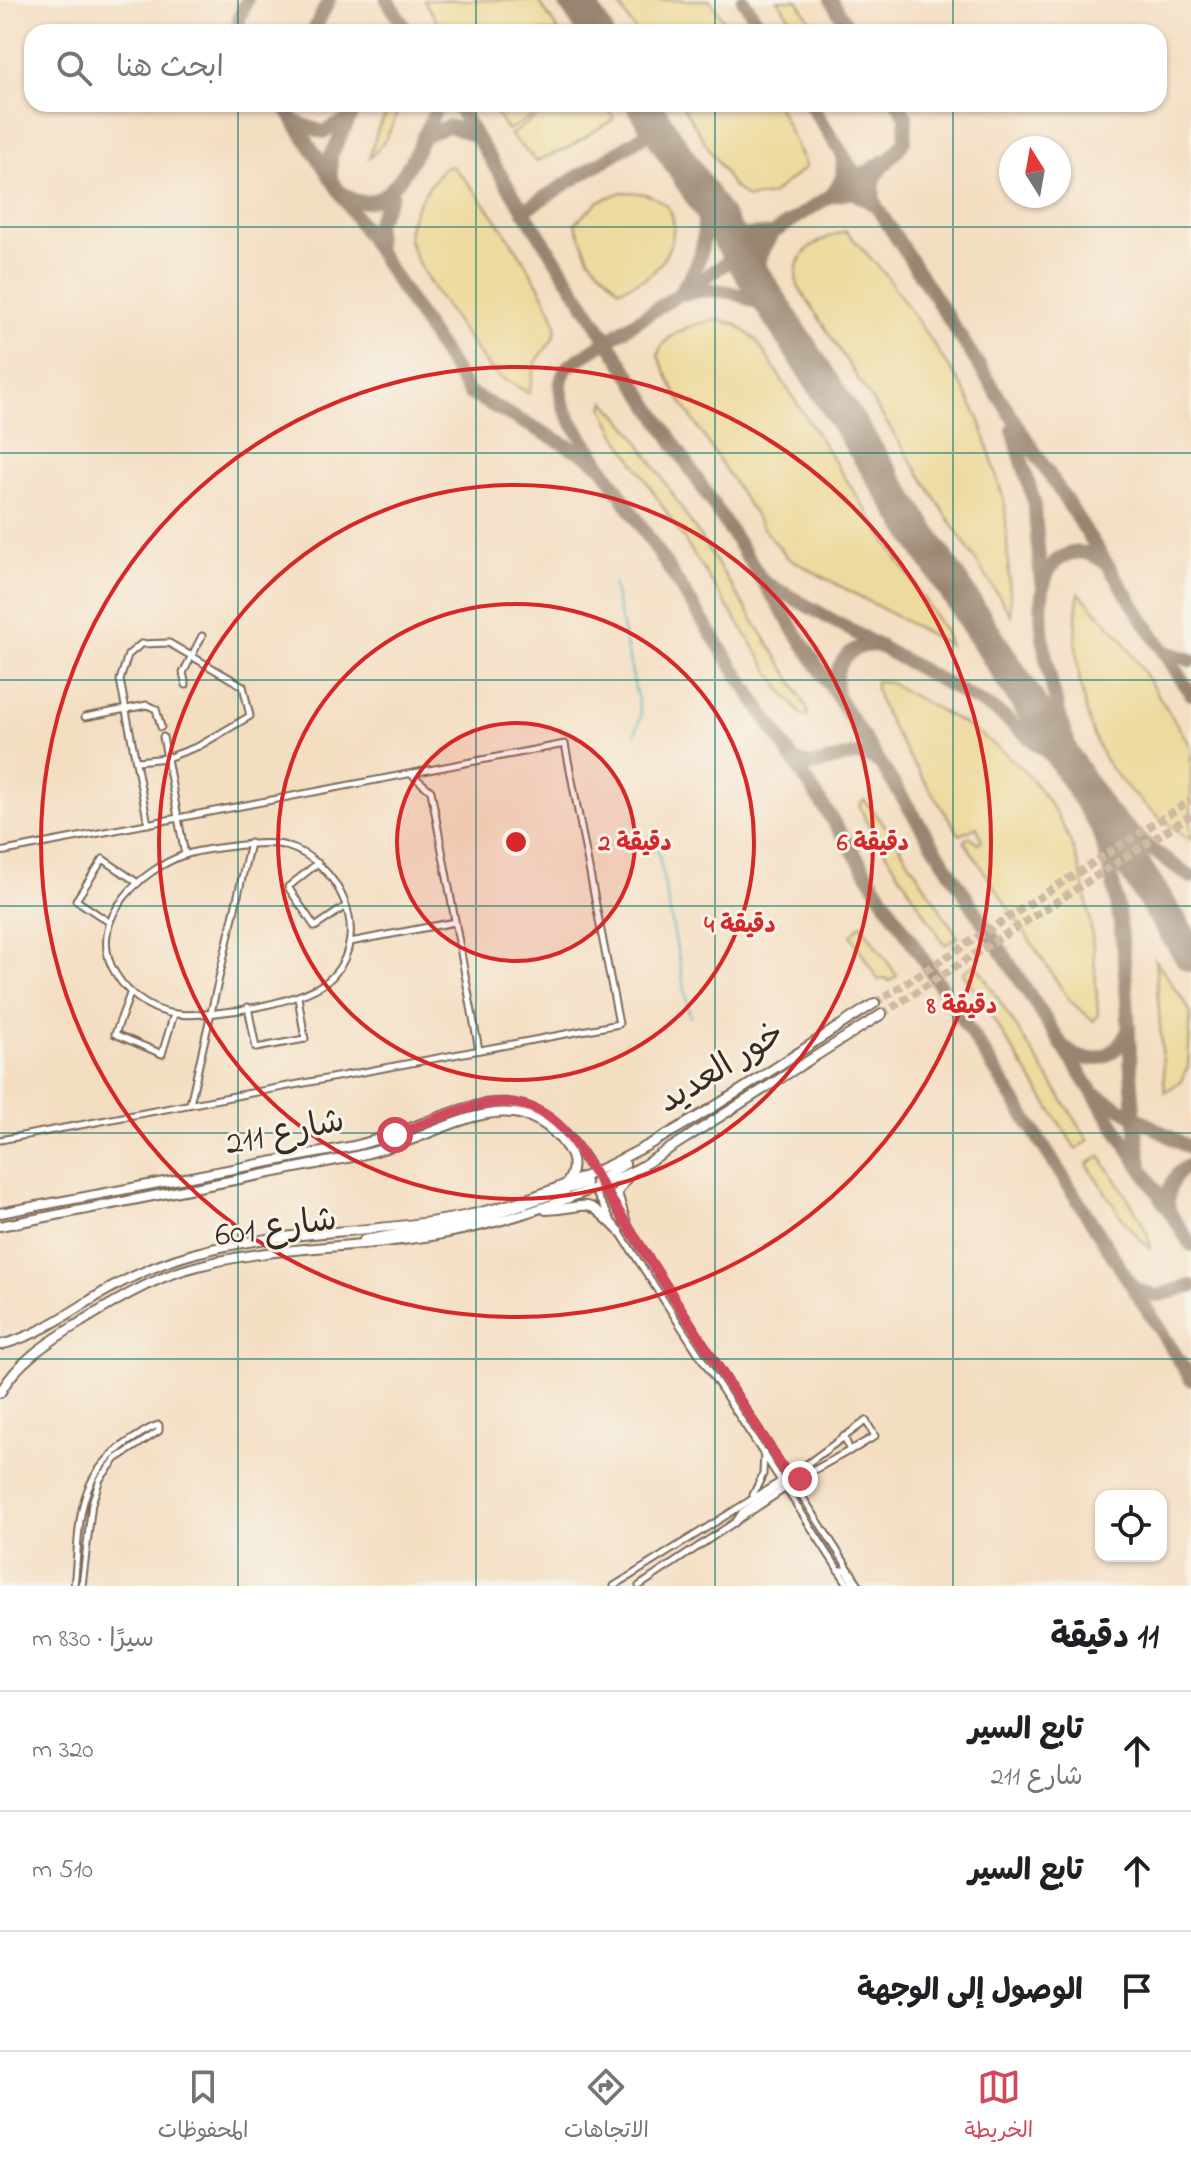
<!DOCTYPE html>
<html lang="ar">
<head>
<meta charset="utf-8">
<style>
  :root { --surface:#fff; --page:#f6f6f6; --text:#202124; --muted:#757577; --line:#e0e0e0; --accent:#d1495b }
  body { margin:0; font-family:"Indie Flower","Playpen Sans Arabic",sans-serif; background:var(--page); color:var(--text); direction:rtl }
  .controls { position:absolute; right:24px; bottom:24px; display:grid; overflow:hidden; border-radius:16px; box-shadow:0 2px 6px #0004 }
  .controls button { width:72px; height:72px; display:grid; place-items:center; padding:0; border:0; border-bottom:2px solid var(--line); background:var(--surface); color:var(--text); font:40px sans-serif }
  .compass { position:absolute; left:999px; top:136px; width:72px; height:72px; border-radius:50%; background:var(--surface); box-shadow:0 2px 6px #0004; rotate:349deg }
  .stop { position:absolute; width:24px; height:24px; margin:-18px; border:6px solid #d1495b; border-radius:50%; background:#fff }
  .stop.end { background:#d1495b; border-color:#fff; box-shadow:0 2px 8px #0008 }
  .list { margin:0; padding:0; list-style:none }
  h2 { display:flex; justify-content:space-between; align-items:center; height:104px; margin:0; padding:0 32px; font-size:34px }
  h2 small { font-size:26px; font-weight:400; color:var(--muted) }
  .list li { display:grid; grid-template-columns:52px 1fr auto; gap:24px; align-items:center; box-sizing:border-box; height:120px; padding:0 32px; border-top:2px solid var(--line) }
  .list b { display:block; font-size:30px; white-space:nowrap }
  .list p { margin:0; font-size:26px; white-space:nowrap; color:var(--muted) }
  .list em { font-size:26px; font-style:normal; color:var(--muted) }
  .icon { flex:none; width:44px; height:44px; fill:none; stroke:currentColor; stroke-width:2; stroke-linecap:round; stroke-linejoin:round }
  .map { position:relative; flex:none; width:1191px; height:1586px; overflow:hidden; direction:ltr }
  .search { position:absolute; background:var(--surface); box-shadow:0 2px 6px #0004; left:24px; right:24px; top:24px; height:88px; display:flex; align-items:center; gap:20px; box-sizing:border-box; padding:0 28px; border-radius:24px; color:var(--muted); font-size:30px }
  .sheet { height:464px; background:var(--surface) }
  nav { display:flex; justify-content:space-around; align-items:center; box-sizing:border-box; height:112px; border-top:2px solid var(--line); background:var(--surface); font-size:22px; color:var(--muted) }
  nav a { display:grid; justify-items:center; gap:4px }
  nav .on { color:var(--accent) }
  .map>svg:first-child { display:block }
  .sand { fill:#eeda9e; stroke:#94825e; stroke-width:2 }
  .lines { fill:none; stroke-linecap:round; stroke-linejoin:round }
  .stream { stroke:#41b1b9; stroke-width:2 }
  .taxiway { stroke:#988470; stroke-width:14 }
  .runway { stroke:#988470; stroke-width:34 }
  .secondary-tunnel { stroke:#cfbaa1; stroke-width:8; stroke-dasharray:8 4; stroke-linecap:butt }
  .minor-casing { stroke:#7c6957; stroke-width:9 }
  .secondary-casing { stroke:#7c6957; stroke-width:12 }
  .minor { stroke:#fff; stroke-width:5 }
  .secondary { stroke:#fff; stroke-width:8 }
  .route { stroke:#d1495b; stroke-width:10 }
  .grid { fill:none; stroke:#0f766e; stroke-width:2; stroke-opacity:0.55 }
  .ring { fill:none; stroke:#d62828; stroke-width:4 }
  .labels { text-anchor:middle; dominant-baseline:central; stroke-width:6; stroke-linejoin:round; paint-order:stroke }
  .street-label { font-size:34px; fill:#3b2a1e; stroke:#f7f3e8 }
  .centre { fill:#d62828; stroke:#f7f3e8; stroke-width:4 }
  .ring-label { font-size:24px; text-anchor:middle; font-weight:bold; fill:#d62828; stroke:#f7f3e8; stroke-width:6; stroke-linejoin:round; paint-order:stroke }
</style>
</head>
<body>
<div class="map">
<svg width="1191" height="1586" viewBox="0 0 1191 1586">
  <rect width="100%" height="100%" fill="#f7f3e8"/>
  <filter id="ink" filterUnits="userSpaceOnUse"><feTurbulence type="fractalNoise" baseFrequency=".0125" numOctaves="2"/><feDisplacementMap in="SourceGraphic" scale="16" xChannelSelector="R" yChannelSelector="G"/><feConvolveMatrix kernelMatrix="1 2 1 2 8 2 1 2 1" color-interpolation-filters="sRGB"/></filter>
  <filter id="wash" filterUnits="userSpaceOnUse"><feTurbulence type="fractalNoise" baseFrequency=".006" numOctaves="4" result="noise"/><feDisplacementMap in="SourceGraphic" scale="32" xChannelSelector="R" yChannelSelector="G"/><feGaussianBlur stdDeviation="1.8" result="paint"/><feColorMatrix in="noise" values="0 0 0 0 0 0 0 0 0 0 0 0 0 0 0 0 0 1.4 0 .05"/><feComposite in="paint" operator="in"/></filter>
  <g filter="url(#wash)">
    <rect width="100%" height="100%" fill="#f4dec2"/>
    <!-- sand -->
    <g class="sand">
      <path d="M424,0H538L559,32H443Z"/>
      <path d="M616,0H710L731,32H636Z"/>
      <path d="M778,0H797L818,32H799Z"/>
      <path d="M394,104H400C393,124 386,145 369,158L379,126Z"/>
      <path d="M489,104H529L533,113L530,118L507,130Z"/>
      <path d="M535,104H605L614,119L568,148L536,161L510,135L544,112Z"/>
      <path d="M681,104H777L806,167L771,195L747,198L732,185Z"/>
      <path d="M451,166C477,185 551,295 556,325C557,340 542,351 536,363C532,373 532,384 529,393L499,377L487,365C468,337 414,269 409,238C406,215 430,184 444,167Z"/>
      <path d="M621,192C636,192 651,193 663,203C686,220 667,263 648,276C640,282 629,285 619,289L589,258L575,223L599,201Z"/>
      <path d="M846,231L886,275L964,389L980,421L1005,504L1011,615L798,286C788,253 819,239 846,231Z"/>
      <path d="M720,320L736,324L756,340L945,632L949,645L788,558L765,531L675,392L658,356C661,333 700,321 720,320Z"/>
      <path d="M605,401L632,431L790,677L808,711L807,717L800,713L781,689L617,436L603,408Z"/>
      <path d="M1079,593L1120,636L1191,746V840C1162,821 1134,798 1113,771C1082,731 1069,641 1079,593Z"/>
      <path d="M876,681L889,682C915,698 943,711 969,727C1085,803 1090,886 1098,1014L1094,1021L1070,1001L964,841L970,836L978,843L982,841L977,827L960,835C943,808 870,706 876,681Z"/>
      <path d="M864,800L889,830L958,937L945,945L867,823L859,805Z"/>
      <path d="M861,924L897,976L889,981L886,978L878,980L851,935Z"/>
      <path d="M1155,959L1191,1012L1188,1067L1181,1081L1165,1092Z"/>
      <path d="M976,964L1089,1141L1076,1149L963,972Z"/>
      <path d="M1100,1156C1112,1175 1153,1230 1150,1249L1126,1224L1087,1164Z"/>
    </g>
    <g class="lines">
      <!-- stream -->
      <g class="stream">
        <path d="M613,583L641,716L635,734"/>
        <path d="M654,829L690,1017"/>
      </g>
      <!-- taxiway -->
      <g class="taxiway">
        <path d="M387,0L408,32"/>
        <path d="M576,0L579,6"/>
        <path d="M743,0L764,32"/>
        <path d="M831,0L851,32"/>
        <path d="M239,32V18L247,0"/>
        <path d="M313,32L329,0"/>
        <path d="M283,104L469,393L587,456L604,469L997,1073L1191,1379"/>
        <path d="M455,104L1191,1245"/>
        <path d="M810,104L1191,694"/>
        <path d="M296,122L323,132L346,121"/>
        <path d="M423,136L449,126L473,135"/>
        <path d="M843,156L842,178L831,196L852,192L876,206C864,171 891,165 905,139L906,117L898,104"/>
        <path d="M331,177V155L357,104"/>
        <path d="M341,192C389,233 423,137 438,104"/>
        <path d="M524,210L658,127"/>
        <path d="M713,214L743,235L768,234"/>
        <path d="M377,249L376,224L392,194"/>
        <path d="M682,288C706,260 706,231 702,196"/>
        <path d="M686,294C721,284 749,295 778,316"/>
        <path d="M765,295C756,274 757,256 771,237"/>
        <path d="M1013,430L1034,502L1041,581"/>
        <path d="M598,460C581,434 545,398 568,366L884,161"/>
        <path d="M766,583L999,713L1049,754L1098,811"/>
        <path d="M1166,652L1191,660"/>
        <path d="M837,695C830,666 851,641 880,646"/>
        <path d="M789,756C819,781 845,741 877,761"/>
        <path d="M1086,788C1067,748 1010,580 1064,556C1078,549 1092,553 1104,562"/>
        <path d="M1097,798L1148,847L1191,877"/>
        <path d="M1086,803C1140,915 1120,1045 1141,1164"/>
        <path d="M1065,1048C1091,1070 1117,1057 1129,1028"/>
        <path d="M1097,1095L1191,1149"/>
        <path d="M1169,1208C1165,1189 1174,1172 1191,1164"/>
        <path d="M1134,1288L1156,1296L1191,1286"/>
      </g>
      <!-- runway -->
      <g class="runway">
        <path d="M575,0L596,32"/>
        <path d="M643,104L1191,955"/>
      </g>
    </g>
  </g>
  <g filter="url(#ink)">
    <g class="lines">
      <!-- secondary-tunnel -->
      <g class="secondary-tunnel">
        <path d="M875,1003L1191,800"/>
        <path d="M882,1014L1191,815"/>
      </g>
      <defs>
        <g id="minor">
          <path d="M186,685L183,673L202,636"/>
          <path d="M85,717L147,705L156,709L161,727"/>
          <path d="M163,737L185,855"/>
          <path d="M137,761L167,758L199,746L250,716L243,686L169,643L141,644L128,655L120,680L148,824"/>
          <path d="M411,774L431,791L479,1050"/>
          <path d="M250,844C261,844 275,842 286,846C338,861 373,932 333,976C309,1003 211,1018 176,1014C148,1011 122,990 111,965C91,916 142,870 184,855C204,848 229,847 250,844Z"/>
          <path d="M0,852L565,744L619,1024L0,1140"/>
          <path d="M318,863L288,887L315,927L346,906"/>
          <path d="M109,922L76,900L103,859L138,883"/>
          <path d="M350,942L455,922"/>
          <path d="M130,994L115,1034L162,1054L174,1014"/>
          <path d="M248,1007L256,1048L305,1039L298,997"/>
          <path d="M190,1104L250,843"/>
          <path d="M601,1185L860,1586"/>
          <path d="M593,1189L611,1219"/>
          <path d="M619,1231L849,1586"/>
          <path d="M844,1436L850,1451"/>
          <path d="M753,1495L763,1474L764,1452"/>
          <path d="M735,1523L742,1512L786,1482"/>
          <path d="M838,1570H845L855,1586"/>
          <path d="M74,1586C81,1524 73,1477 131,1440C140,1435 149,1427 159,1425V1431L116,1459L100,1479L92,1503L82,1586"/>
          <path d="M614,1586L800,1469L866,1421L875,1436L856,1448"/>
          <path d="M639,1586L807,1474L874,1437"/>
        </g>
        <g id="secondary">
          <path d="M639,1168L882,1014"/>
          <path d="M596,1182L625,1164"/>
          <path d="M546,1210C592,1208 583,1194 619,1231"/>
          <path d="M0,1213L354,1146C462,1119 522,1049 597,1178"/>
          <path d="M0,1226L357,1156C377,1151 397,1145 416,1138C467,1118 526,1088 567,1148C576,1162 574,1174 564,1187"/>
          <path d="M627,1226L617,1193L628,1176"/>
          <path d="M364,1240L478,1220L586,1183"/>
          <path d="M0,1345C38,1336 69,1313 102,1293C131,1276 163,1262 196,1253C287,1228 385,1235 477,1213C625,1178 748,1083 875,1003"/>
          <path d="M0,1393C17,1362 47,1343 76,1325C111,1304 145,1282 184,1270C268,1244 357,1250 442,1234C513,1221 579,1197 643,1166"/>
        </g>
      </defs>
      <!-- minor casing -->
      <use href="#minor" class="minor-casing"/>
      <!-- secondary casing -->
      <use href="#secondary" class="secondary-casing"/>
      <!-- minor -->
      <use href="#minor" class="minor"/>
      <!-- secondary -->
      <use href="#secondary" class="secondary"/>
    </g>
  </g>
  <g class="lines" filter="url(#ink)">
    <!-- route -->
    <path class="route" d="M395,1135C450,1115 512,1077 562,1128C574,1140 582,1155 591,1168L794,1485L800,1479"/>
  </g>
  <!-- grid -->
  <path class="grid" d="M238,0V32M476,0V32M715,0V32M953,0V32M238,104V1586M476,104V1586M715,104V1586M953,104V1586M0,227H1191M0,453H1191M0,680H1191M0,906H1191M0,1133H1191M0,1359H1191"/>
  <!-- distance rings -->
  <circle cx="516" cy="842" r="119" fill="#d62828" fill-opacity=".12"/>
  <g class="ring">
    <circle cx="516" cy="842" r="119"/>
    <circle cx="516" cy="842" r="238"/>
    <circle cx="516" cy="842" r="357"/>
    <circle cx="516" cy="842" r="475"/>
  </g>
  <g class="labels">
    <!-- street labels -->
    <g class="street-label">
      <text transform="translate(722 1069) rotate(-32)">خور العديد</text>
      <text transform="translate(285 1134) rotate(-12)">شارع 211</text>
      <text transform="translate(276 1229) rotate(-8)">شارع 601</text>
    </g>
  </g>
  <circle cx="516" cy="842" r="12" class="centre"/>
  <g class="ring-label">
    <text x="635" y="850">2 دقيقة</text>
    <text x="873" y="850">6 دقيقة</text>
    <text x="740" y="932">4 دقيقة</text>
    <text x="962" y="1013">8 دقيقة</text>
  </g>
</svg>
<div class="controls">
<button><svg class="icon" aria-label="locate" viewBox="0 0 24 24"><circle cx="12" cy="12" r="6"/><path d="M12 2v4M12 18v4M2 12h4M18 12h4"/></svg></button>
</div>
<svg class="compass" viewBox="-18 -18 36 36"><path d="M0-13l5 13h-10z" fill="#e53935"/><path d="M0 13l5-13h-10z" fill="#757577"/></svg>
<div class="stop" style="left:395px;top:1135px"></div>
<div class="stop end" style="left:800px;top:1479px"></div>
<div class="search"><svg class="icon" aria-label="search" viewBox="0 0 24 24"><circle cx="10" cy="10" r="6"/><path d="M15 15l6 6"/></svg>ابحث هنا</div>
</div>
<section class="sheet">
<h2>11 دقيقة<small>سيرًا · 830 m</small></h2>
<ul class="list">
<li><svg class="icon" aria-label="ahead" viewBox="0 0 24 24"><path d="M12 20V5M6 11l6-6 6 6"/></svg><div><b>تابع السير</b><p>شارع 211</p></div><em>320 m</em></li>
<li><svg class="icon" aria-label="ahead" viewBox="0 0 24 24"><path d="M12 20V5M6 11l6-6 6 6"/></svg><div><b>تابع السير</b></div><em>510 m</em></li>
<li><svg class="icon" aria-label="arrive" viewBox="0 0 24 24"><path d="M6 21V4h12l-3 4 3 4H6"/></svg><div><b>الوصول إلى الوجهة</b></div></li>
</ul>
</section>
<nav>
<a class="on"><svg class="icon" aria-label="map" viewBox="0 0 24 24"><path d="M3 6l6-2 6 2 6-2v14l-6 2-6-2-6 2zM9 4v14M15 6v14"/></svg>الخريطة</a>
<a><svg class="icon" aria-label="directions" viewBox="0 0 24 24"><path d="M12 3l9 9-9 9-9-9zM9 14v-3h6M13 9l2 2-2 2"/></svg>الاتجاهات</a>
<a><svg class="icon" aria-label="saved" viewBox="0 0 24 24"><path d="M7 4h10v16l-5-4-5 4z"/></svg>المحفوظات</a>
</nav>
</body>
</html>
